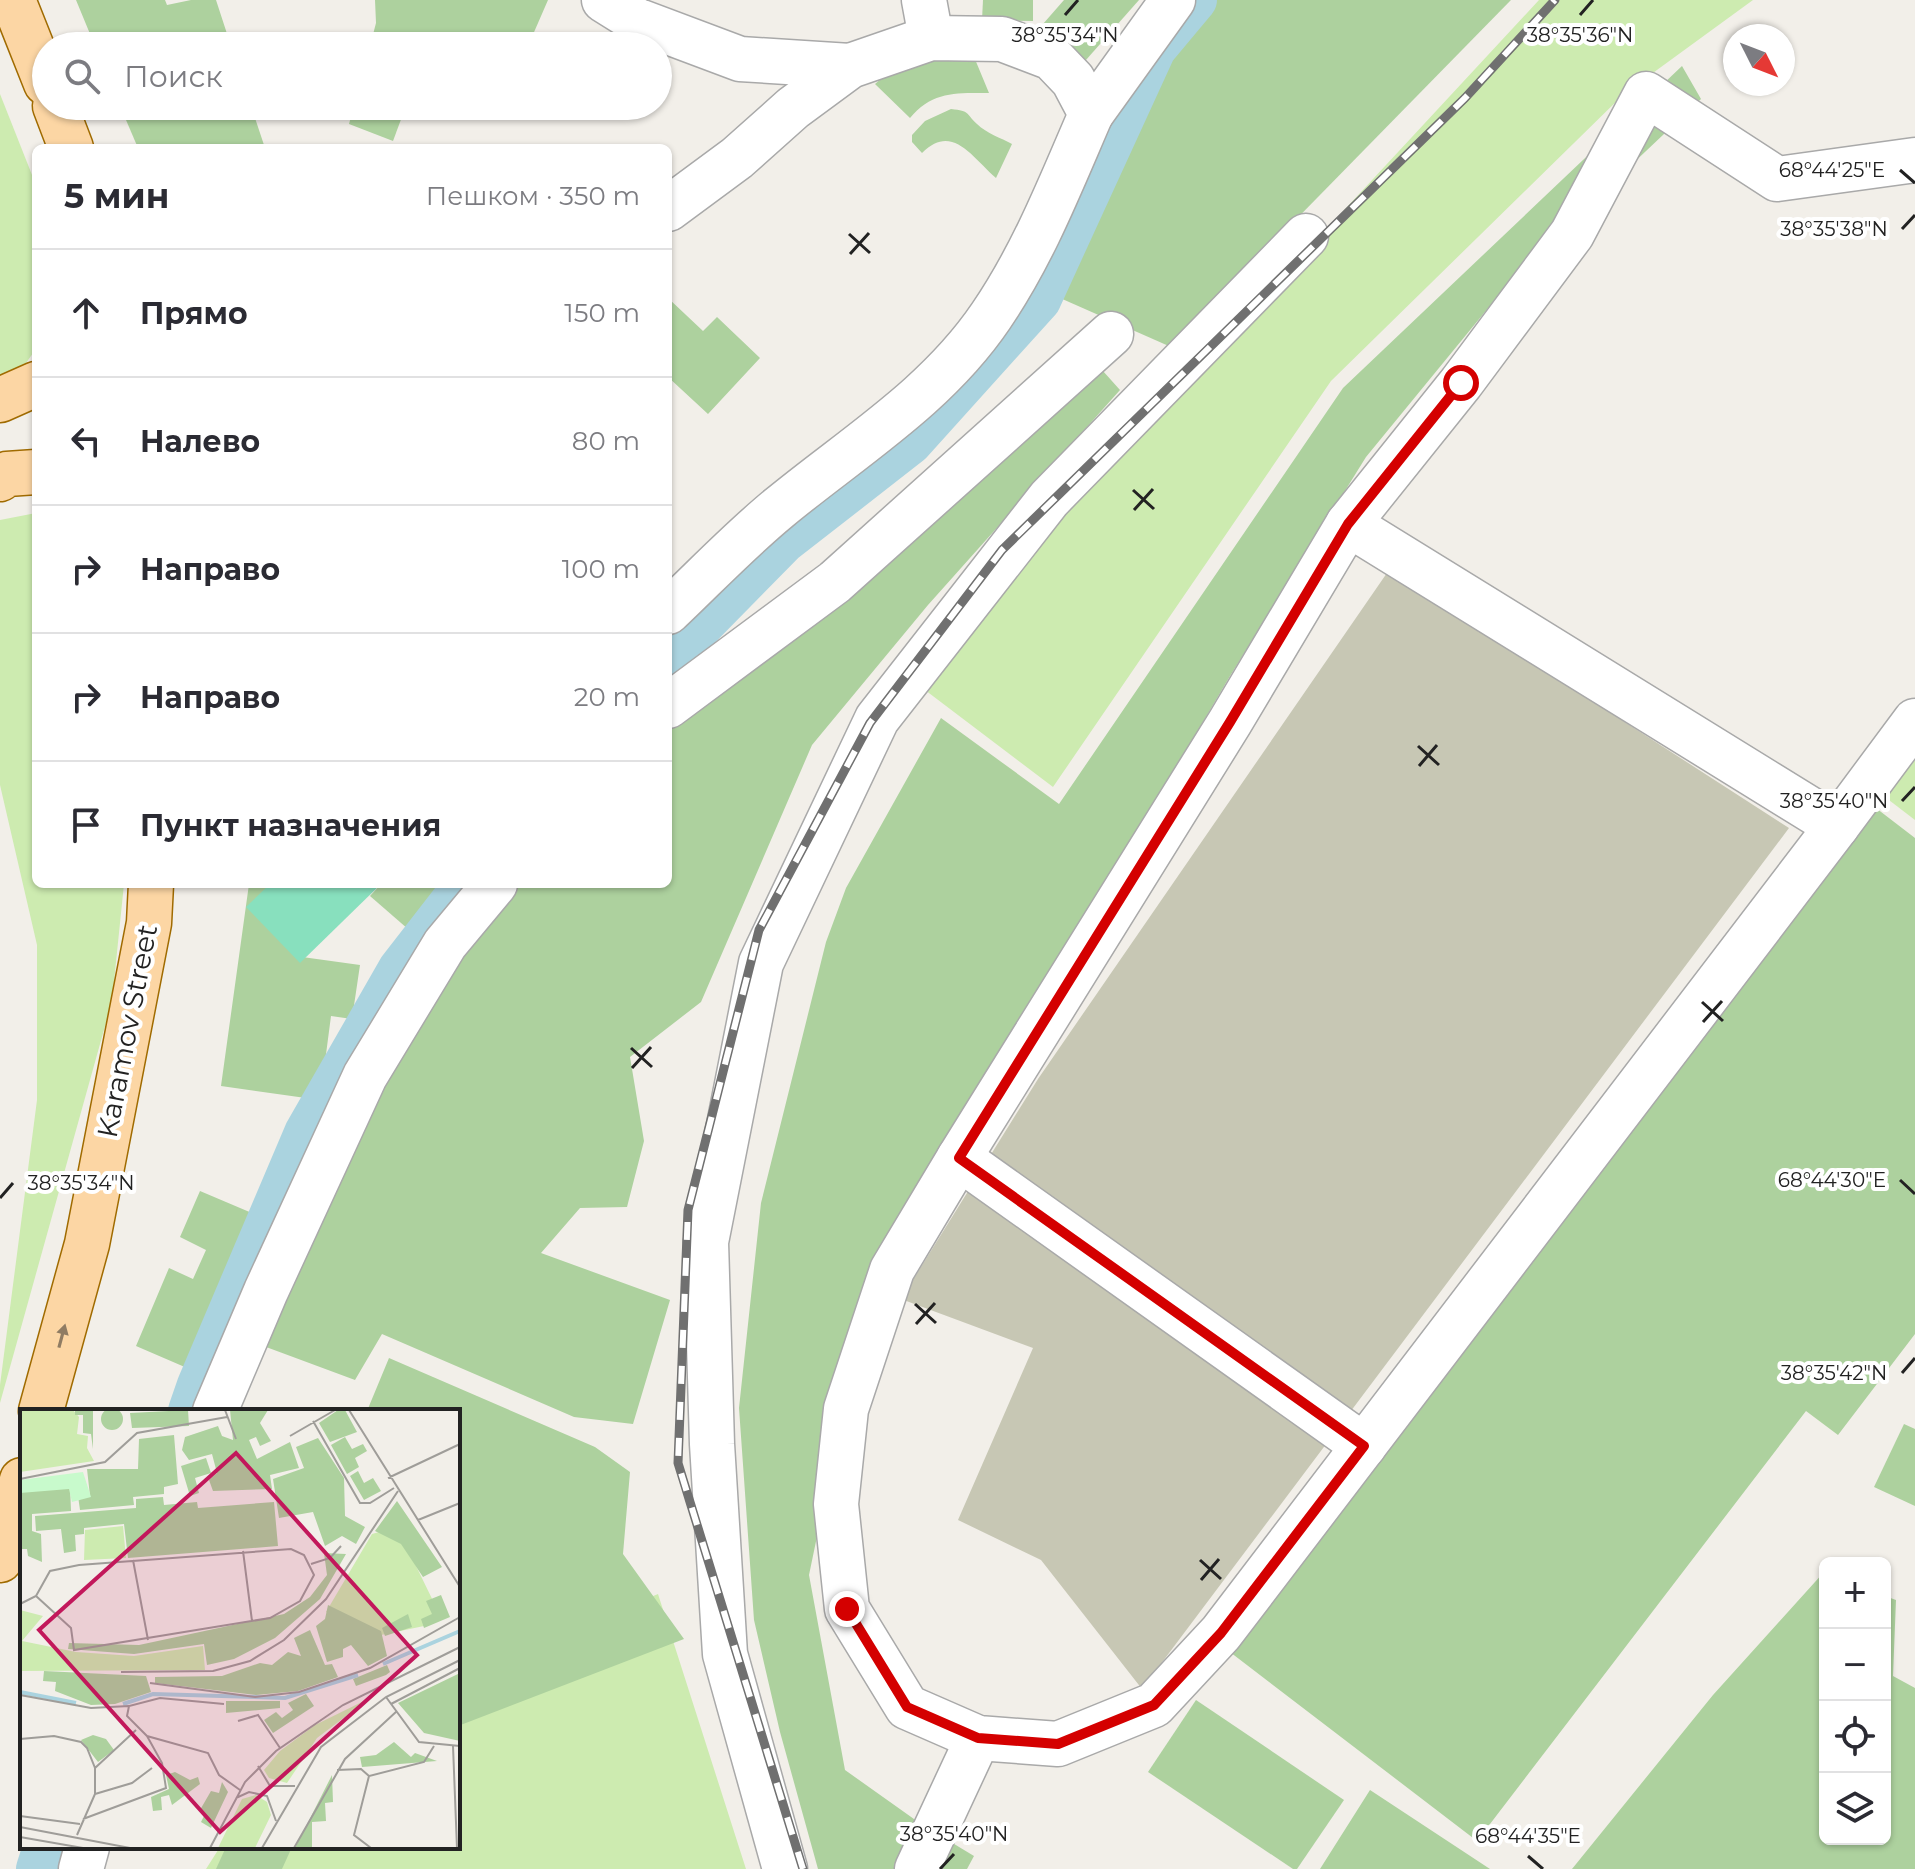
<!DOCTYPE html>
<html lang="ru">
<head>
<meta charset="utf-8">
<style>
  :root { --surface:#fff; --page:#f2f2f3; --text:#2b2b33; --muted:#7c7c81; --line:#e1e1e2 }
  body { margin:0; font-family:Montserrat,sans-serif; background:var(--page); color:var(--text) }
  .controls { position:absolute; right:24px; bottom:24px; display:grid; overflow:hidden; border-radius:12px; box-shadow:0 2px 6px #0004 }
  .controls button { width:72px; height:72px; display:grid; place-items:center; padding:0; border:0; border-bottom:2px solid var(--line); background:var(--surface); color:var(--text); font:40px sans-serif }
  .compass { position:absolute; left:1723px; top:24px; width:72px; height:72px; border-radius:50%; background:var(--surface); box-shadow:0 2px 6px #0004; rotate:132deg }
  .stop { position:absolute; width:24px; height:24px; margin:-18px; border:6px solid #d40000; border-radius:50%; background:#fff }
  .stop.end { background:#d40000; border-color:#fff; box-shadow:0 2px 8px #0008 }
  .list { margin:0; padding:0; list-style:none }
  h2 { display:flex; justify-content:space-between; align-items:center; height:104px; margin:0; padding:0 32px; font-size:34px }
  h2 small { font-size:26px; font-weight:400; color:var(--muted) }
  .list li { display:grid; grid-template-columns:52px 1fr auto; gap:24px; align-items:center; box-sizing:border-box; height:128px; padding:0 32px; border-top:2px solid var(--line) }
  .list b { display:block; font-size:30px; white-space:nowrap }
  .list em { font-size:26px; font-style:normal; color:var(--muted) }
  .icon { flex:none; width:44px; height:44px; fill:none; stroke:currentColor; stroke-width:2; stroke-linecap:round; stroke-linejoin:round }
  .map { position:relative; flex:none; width:1915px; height:1869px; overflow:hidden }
  .search { position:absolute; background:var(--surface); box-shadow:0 2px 6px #0004; left:32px; top:32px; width:640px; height:88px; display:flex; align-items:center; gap:20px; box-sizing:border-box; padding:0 28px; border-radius:44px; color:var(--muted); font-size:30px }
  .panel { position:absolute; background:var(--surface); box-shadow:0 2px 6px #0004; left:32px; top:144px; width:640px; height:744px; border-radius:12px }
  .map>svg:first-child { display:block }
  .construction { fill:#c7c7b4 }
  .grass { fill:#cdebb0 }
  .forest { fill:#add19e }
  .pitch { fill:#88e0be }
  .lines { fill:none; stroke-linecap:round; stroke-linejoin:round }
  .canal { stroke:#aad3df; stroke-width:44 }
  .minor-casing { stroke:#a9a9a9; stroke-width:47 }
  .major-casing { stroke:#a06b00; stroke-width:47 }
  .minor { stroke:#fff; stroke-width:44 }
  .major { stroke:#fcd6a4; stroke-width:44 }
  .rail-casing { stroke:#707070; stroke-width:9 }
  .rail { stroke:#fff; stroke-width:6; stroke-dasharray:18; stroke-linecap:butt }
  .oneway { fill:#8f7c63 }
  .route { stroke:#d40000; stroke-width:10 }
  .ticks { fill:none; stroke:#222; stroke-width:3 }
  .labels { text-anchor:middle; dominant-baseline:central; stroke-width:8; stroke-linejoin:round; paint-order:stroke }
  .street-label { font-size:28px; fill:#222; stroke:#fff }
  .inset-river { fill:none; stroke:#aad3df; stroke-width:4 }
  .inset-road { fill:none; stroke:#9f9d99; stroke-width:2 }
  .view { fill:#c2185b; fill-opacity:0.15; stroke:#c2185b; stroke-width:4 }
  .inset-edge { fill:none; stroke:#222; stroke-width:4 }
  .ticks-label { font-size:20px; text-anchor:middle; fill:#222; stroke:#fff; stroke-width:8; stroke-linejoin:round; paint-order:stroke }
</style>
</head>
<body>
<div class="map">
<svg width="1915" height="1869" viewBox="0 0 1915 1869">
  <rect width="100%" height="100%" fill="#f2efe9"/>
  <!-- construction -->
  <path class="construction" d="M1389,570L1789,828L1142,1689L1041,1560L958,1520L1033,1348L901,1299L1038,1079Z"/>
  <!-- grass -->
  <g class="grass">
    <path d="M1539,0H1753L1624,94L1331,381L1053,787L921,687L1017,563Z"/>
    <path d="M0,94L36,185V349L26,363L0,377Z"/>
    <path d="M36,513V884H124L112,1001L0,1403V1385L37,1100V945L0,785V520Z"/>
    <path d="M1915,760V820L1885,797Z"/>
    <path d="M658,1594L746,1869H206L220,1847H458V1678Z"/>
  </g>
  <!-- forest -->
  <g class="forest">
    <path d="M76,0H165L167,5L191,0H216L231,46H95Z"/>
    <path d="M375,0H548L528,46L500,44L498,46H370L376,23Z"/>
    <path d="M983,0H1033V21L982,20Z"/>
    <path d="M1064,0H1139L1078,69L1036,32Z"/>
    <path d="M1211,0H1511L1171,347L1060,298L1097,202L1167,50Z"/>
    <path d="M972,52L989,93C957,93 932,91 910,118L875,84L897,65Z"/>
    <path d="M1682,66L1701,99L1516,274L1366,457L1230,676L1035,1008L897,1222L830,1474L809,1575L845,1770L921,1824L974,1856L967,1869H818L780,1732L754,1620L739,1408L761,1203L826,942L846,888L941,718L1059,804L1343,388Z"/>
    <path d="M120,106H251L264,145L258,148H138Z"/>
    <path d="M354,106H406L393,141L349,124Z"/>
    <path d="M951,109C971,111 965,113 977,124C986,133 1001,138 1012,144L996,178C971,156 952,123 922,153L912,142V135L925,121Z"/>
    <path d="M668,298L703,331L717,317L760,358L708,414L668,377Z"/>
    <path d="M1094,361L1120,390L928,605L812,745L701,1002L630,1057L644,1141L627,1207L580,1208L541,1253L670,1300L633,1424L574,1417L382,1334L355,1380L258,1344L377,1073L505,884H668V718Z"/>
    <path d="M1872,805L1915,838V1334L1838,1435L1806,1411L1477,1841L1226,1649Z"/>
    <path d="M249,884H305L295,956L360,965L352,1019L331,1016L320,1100L221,1086Z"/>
    <path d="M381,884H448L408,929L370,896Z"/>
    <path d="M200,1191L261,1217L194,1371L136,1346L169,1268L193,1279L206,1250L180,1237Z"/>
    <path d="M389,1358L595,1447L630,1472L623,1554L684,1639L458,1726V1411H367Z"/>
    <path d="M1904,1424L1915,1429V1506L1874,1487Z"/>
    <path d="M1824,1572L1825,1839H1885V1596L1896,1600L1893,1676L1915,1688V1869H1572L1713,1695Z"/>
    <path d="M1196,1700L1344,1800L1297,1869H1293L1148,1772Z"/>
    <path d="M1370,1790L1490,1869H1491H1320Z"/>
    <path d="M226,1847H292L282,1869H216Z"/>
  </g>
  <!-- pitch -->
  <path class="pitch" d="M270,884H381L300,963L246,907Z"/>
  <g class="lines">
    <!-- canal -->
    <g class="canal">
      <path d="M668,659L783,542L910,443L1039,300L1154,49L1195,0"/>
      <path d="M190,1411L199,1385L306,1133L400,969L466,884"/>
      <path d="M38,1869L45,1847"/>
    </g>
    <defs>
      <g id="minor">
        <path d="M604,0L636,20L740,59L850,66"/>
        <path d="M924,0L931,38"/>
        <path d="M1091,114L1173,0"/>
        <path d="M1915,160L1777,179L1646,94L1572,234L1461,383L1348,524L1230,722L959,1158L892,1270L846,1409L836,1504L847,1609L907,1707L978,1738L1058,1744L1154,1705L1221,1633L1837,826L1915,721"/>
        <path d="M668,209L737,158L793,108L850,66L931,38L1002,39L1052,58L1073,80L1091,114C1061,183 1034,253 991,316C936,397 853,447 779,508C740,540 705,577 668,612"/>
        <path d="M1348,524L1837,826"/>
        <path d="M668,706L835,582L1111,334"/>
        <path d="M959,1158L1364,1446"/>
        <path d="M215,1411L266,1291L365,1076L445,944L495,884"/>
        <path d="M81,1869L87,1847"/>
        <path d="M785,1869L725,1654L712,1444L706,1242L761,963L877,719L1049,499L1306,236"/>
        <path d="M917,1869L978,1738"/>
      </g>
      <g id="major">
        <path d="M13,0L46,83"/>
        <path d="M55,106L71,148"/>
        <path d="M0,400L36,384"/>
        <path d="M0,479L7,474L36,472"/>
        <path d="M41,1411L87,1244L149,923L151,884"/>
        <path d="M0,1560L22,1480"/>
      </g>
    </defs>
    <!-- minor casing -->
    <use href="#minor" class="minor-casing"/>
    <!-- major casing -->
    <use href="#major" class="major-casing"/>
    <!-- minor -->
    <use href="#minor" class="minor"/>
    <!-- major -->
    <use href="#major" class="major"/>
    <defs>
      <path id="rail" d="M803,1869L678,1463L688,1210L759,930L870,723L1002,550L1465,98L1555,0"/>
    </defs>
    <!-- rail casing -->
    <use href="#rail" class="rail-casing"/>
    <!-- rail -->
    <use href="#rail" class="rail"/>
  </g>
  <!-- one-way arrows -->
  <defs><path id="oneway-solid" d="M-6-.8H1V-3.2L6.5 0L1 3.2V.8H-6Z" transform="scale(2)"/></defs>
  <use class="oneway" href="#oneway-solid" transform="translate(62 1336) rotate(-75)"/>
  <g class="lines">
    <!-- route -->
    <path class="route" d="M847,1609L907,1707L978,1738L1058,1744L1154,1705L1221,1633L1364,1446L959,1158L1230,722L1348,524L1461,383"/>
  </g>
  <!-- ticks -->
  <path class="ticks" d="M1065,15L1078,0M1580,15L1593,0M1900,170L1915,183M1902,229L1915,215M849,234L870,253M850,254L869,233M1133,490L1154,509M1134,510L1153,489M1418,746L1439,765M1419,766L1437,745M1902,801L1915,787M1702,1002L1723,1021M1703,1022L1722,1001M631,1048L652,1067M632,1068L651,1047M1900,1180L1915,1194M0,1198L13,1183M915,1304L936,1323M916,1324L935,1303M1902,1373L1915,1358M1200,1560L1221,1579M1201,1580L1219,1559M1528,1856L1543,1869M940,1869L954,1854"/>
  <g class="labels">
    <!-- street labels -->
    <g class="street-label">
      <text transform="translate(127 1031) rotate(-79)">Karamov Street</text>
    </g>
  </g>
  <!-- overview -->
  <g transform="translate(20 1409)">
    <rect width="440" height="440" fill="#f2efe9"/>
    <path d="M0,1H53L59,8L57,25L68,27L67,39L74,52L0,63ZM103,117L106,149L64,151L65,121ZM377,118L418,202L404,217L361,226L306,203L352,125ZM0,201L23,207L2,232L56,243L114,247L183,237L185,261L0,262ZM350,289L297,329L267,374L249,369L244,361L260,342L295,316ZM236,386L247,393L251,406L235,439H198L222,390Z" fill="#cdebb0"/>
    <path d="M81 10a11 11 0 1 1 22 0a11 11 0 1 1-22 0ZM55,1H73V40L71,25L63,24V6H55ZM168,1L169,17L112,19L110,4ZM210,1H248L240,14L251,32L240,37L236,28L229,31L237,50L270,33L279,59L250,66L252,80L193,82L189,71L197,64L192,45L169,51L162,41L165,28L198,17L202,27L213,31ZM318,1H325L337,23L310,33L299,14ZM154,26L158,75L144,78V85L113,88L114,96L60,101L58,87H70L67,60H118L119,30ZM325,28L332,40L343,35L347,42L335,49L339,58L327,65L311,36ZM298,29L324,69L325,107L345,118L336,135L322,127L305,137L293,103L259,109L253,70L284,59L276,38ZM186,49L191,64L175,69L179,84L170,87L161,57ZM338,62L344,74L353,69L361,82L344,91L330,67ZM50,77L51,102L12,105V122L21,125L22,153L8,147L7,140H0V82ZM143,88L144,96L177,93L178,99L254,93L258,137L108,149L104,115L64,119V125L55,126L56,142L44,144L41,120L16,122L15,107L116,99V90ZM377,92L422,158L403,168L381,135L355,122ZM304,144L326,145L300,190L255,229L214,250L187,256L184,235L114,245L48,240L49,234L119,236L264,205L290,188L307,166ZM421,186L430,208L404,219L401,210L412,205L406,192ZM308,196L361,222L367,247L348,257L331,236L323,240V248L307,253L296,217L305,210ZM388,205L392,218L365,227L362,219ZM290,221L305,256L312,255L318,268L278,282L236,286L135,274V268L202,267L240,254L252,256L268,243L281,247L274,229ZM367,256L370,263L366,266L336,277L333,270ZM24,262L126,267L131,283L95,295L71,296L35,282L36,273L23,272ZM440,264V332L404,324L378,294ZM286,285L294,297L253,324L244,311L256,303L262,309L273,301L268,294ZM206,292H260V299L206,304ZM73,326L86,330L94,341L78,353L61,331ZM374,333L391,348L395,344L417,352L342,358L340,348L356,346ZM155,363L170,371L178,368L180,375L152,396L149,386L141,388L142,401L133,402L131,388L149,380L146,366ZM312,366L313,393L305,394L306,412L292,413V439H275ZM202,373L208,383L191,419L181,413L185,405L180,401L191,382L199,384Z" fill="#add19e"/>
    <path d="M63,63L71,88L52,93L49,80L0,84V71Z" fill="#c8facc"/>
    <path class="inset-river" d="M363,255L440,222M0,283L56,294M103,295L133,285L265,289L338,266"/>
    <path class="inset-road" d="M205,1L216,30M329,1L440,178M293,12L340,94H350L374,79M270,27L315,1M368,69L440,35M0,70L85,53L117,24L207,8M398,111L440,94M223,142L232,212M113,151L128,231M291,155L310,149L321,137M0,195L16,187L30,162L59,156L271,140L284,146L294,166L280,192L250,209L54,241L51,219L16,187M101,263L193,262L230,252L264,231L306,190L378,82M130,274L235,288L279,283L350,259L440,208M0,286L71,299L109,297M366,288L399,333L440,337M204,295L140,289L109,297L107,307L127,327L188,344L199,366L220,381M371,295L440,259M218,312L238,306L260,339M0,330L34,327L61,333L67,339L75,359V385L57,426M433,337L437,439M238,357L250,377H275M75,359L116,321M317,361L341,360L349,367M75,385L112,374L132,359M216,389L229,383L247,387L256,412M0,407L60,415M63,410L146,379L142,354L127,327M0,418L110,439M0,428L63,439M190,439L225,373L256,342L323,296L440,238M242,439L301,338L366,288L440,251M274,439L325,350L377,302M351,439L334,426L349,367L404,353L414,337"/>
    <path class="view" d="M216,44L397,246L200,423L19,221Z"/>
    <rect width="440" height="440" class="inset-edge"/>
  </g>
  <g class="ticks-label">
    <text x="1065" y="42">38°35'34"N</text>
    <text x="1580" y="42">38°35'36"N</text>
    <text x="1832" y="177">68°44'25"E</text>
    <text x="1834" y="236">38°35'38"N</text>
    <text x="1834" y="808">38°35'40"N</text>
    <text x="1832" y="1187">68°44'30"E</text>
    <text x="81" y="1190">38°35'34"N</text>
    <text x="1834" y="1380">38°35'42"N</text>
    <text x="954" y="1841">38°35'40"N</text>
    <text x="1528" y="1843">68°44'35"E</text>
  </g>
</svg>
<div class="controls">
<button>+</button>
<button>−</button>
<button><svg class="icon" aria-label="locate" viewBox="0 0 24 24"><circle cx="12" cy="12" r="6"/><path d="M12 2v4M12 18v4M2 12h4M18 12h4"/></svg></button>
<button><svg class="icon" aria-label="layers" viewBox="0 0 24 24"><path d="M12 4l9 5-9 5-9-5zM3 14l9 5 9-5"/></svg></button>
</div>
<svg class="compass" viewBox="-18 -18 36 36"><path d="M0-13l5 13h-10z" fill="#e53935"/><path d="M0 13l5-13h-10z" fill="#7c7c81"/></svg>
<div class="stop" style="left:1461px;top:383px"></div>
<div class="stop end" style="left:847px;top:1609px"></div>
<div class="search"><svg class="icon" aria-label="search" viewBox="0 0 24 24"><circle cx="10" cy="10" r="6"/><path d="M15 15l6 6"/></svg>Поиск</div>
<section class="panel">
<h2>5 мин<small>Пешком · 350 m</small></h2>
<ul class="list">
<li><svg class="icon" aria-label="ahead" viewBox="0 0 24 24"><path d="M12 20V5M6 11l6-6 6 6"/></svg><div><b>Прямо</b></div><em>150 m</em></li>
<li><svg class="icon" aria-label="left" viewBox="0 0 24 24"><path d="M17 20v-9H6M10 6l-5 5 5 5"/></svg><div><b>Налево</b></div><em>80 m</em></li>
<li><svg class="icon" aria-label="right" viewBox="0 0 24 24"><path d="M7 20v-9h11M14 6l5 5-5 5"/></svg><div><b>Направо</b></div><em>100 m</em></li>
<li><svg class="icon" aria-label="right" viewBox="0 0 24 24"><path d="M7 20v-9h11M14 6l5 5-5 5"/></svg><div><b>Направо</b></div><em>20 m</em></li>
<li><svg class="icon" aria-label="arrive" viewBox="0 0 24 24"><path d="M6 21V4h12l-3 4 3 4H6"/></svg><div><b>Пункт назначения</b></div></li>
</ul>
</section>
</div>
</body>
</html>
